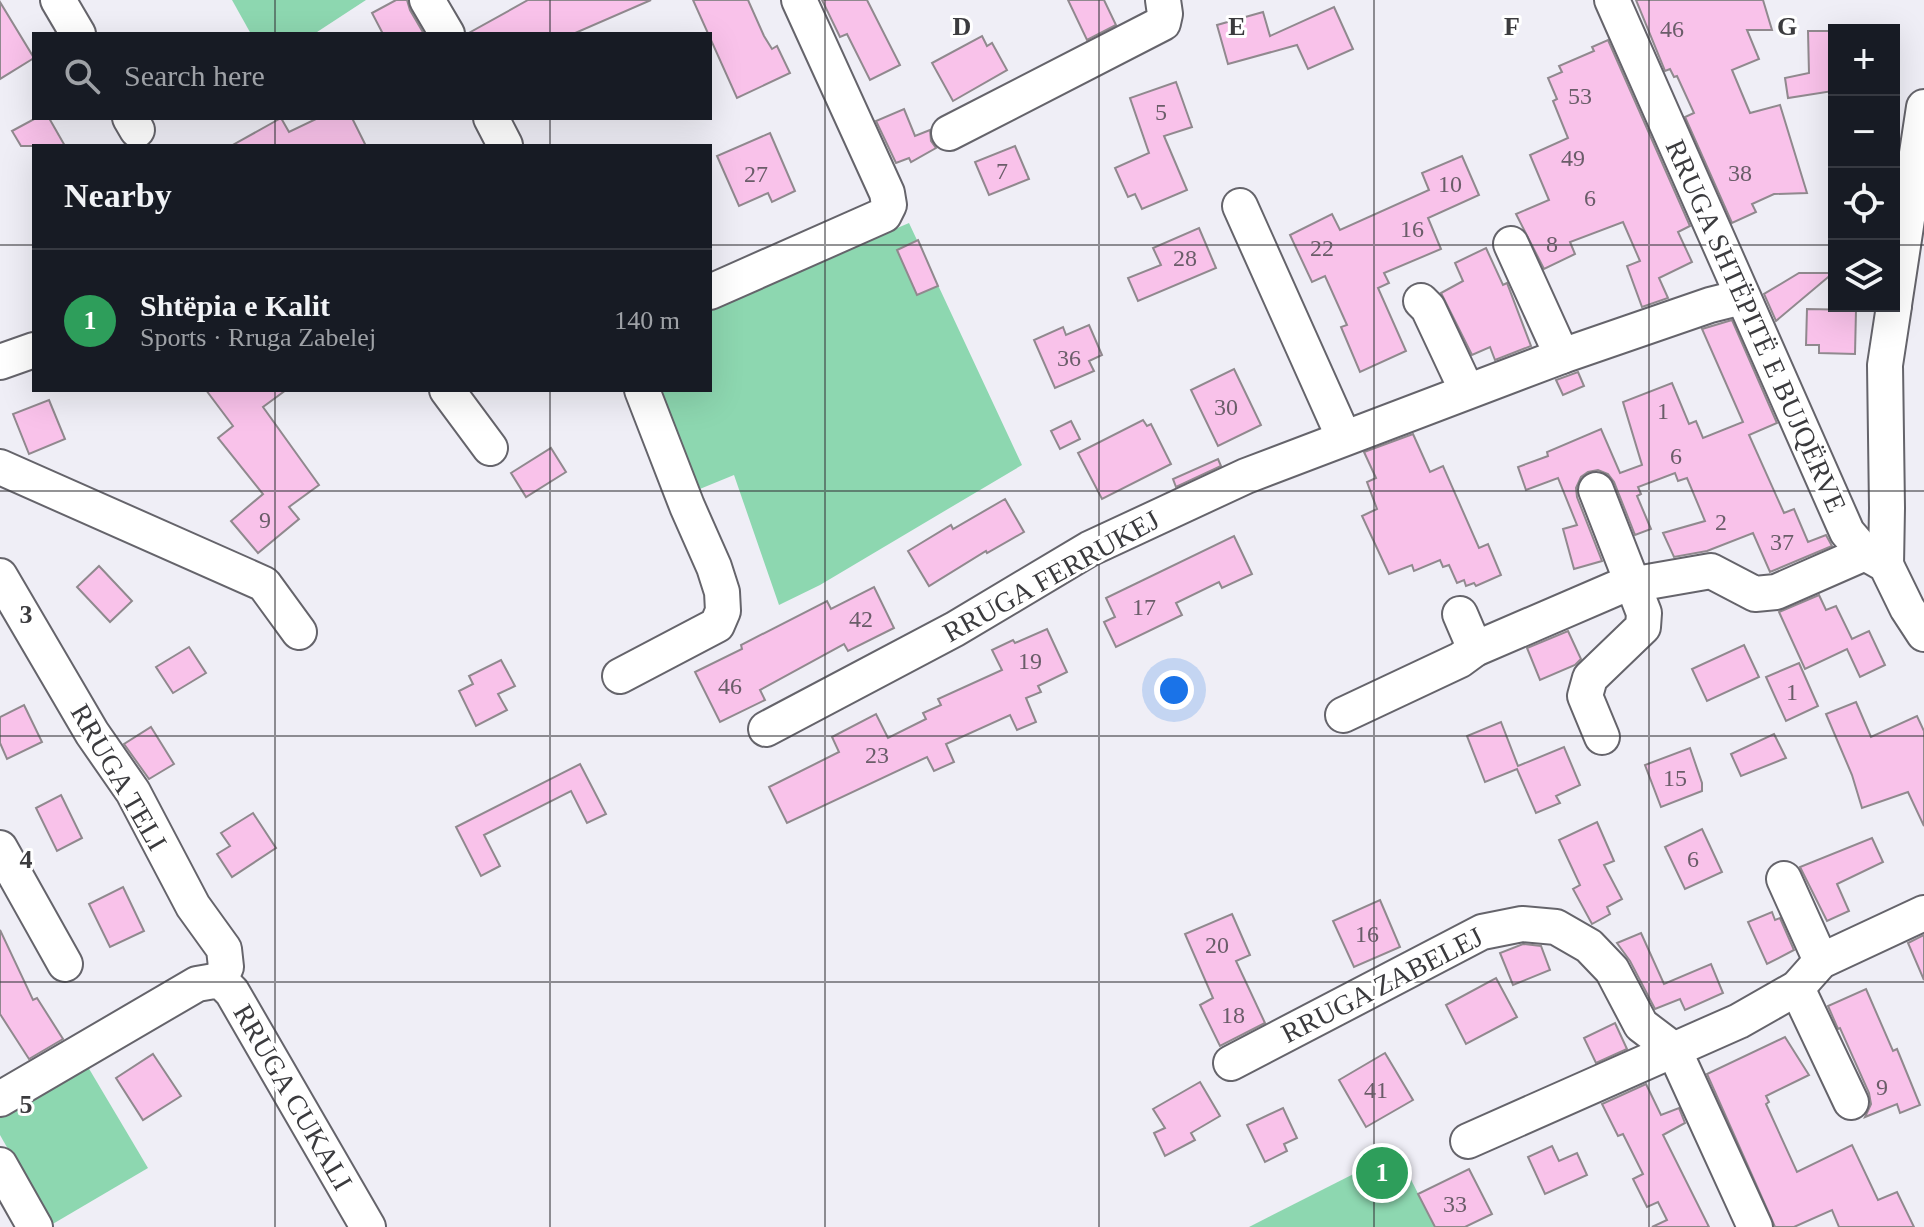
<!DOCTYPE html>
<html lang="en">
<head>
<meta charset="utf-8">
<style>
  :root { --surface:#171b24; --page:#242831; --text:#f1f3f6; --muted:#9ea1a6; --line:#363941; --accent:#b45309 }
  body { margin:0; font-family:Georgia,serif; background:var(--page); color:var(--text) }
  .controls { position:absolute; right:24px; top:24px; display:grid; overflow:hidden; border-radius:0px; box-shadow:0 8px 32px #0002 }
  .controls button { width:72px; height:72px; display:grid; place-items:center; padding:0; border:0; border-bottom:2px solid var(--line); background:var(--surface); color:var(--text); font:40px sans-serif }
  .you { position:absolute; left:1174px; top:690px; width:28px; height:28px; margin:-20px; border:6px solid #fff; border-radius:50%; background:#1a73e8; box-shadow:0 0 0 12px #1a73e833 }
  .badge { display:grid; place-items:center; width:52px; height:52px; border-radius:50%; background:var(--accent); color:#fff; font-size:26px; font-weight:700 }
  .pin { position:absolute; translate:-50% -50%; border:4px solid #fff; box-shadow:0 2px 8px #0006 }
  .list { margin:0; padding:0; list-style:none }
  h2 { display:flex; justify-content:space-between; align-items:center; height:104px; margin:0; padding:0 32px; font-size:34px }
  h2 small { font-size:26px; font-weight:400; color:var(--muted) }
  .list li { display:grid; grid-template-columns:52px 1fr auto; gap:24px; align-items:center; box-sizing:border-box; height:144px; padding:0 32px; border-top:2px solid var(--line) }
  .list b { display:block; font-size:30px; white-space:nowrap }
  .list p { margin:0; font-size:26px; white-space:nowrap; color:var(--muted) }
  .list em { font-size:26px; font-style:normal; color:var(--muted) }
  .icon { flex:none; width:44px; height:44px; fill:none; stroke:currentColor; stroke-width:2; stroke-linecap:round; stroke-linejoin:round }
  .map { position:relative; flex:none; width:1924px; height:1227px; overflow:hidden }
  .search { position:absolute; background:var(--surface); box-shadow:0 8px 32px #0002; left:32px; top:32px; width:680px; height:88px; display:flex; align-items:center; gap:20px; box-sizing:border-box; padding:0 28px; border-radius:0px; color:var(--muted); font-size:30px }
  .panel { position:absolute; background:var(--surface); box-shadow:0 8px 32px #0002; left:32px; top:144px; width:680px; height:248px; border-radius:0px }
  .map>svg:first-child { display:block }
  .green { fill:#8dd7b0 }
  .building { fill:#f9c2ea; stroke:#90898e; stroke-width:2 }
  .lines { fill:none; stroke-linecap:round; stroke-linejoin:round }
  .minor-casing { stroke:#65646b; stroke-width:38 }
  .minor { stroke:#fff; stroke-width:34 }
  .grid { fill:none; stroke:#3b3b3e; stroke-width:2; stroke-opacity:0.55 }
  .labels { text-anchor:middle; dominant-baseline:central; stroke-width:6; stroke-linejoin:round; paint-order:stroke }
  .number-label { font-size:24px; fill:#6a5d69 }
  .street-label { font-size:28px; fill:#3b3b3e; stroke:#fff }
  .grid-label { font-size:26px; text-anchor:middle; font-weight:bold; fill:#3b3b3e; stroke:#fff; stroke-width:6; stroke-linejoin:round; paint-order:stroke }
</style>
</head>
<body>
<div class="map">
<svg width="1924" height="1227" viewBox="0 0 1924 1227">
  <rect width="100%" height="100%" fill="#efeef6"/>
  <!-- green -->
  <g class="green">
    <path d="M232,0H366L314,34H251Z"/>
    <path d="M909,223L1022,465L820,585L779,605L734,475L690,493L649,390H710V308Z"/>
    <path d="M85,1062L148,1168L51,1225L0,1135V1117Z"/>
    <path d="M1397,1152L1435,1227H1249Z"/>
  </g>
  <!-- building -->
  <g class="building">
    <path d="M396,0H407L410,10L424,34H383L372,13Z"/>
    <path d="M528,0H651L573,34H467Z"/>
    <path d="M693,0H748L764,36L772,49L777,46L790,73L737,98Z"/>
    <path d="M822,0H867L900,65L870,80L847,34L840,37Z"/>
    <path d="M1068,0H1104L1116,25L1087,40Z"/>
    <path d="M1636,0H1763L1772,30H1747L1759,59L1732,70L1750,113L1780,105L1807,193L1774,194L1752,204L1756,212L1732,223L1685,117L1694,113L1677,76L1674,77L1670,69L1665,71Z"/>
    <path d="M0,2L34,58L0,79Z"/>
    <path d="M1334,7L1353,49L1308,69L1297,45L1228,64L1217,25L1263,12L1270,36Z"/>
    <path d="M1808,31H1832L1833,91L1788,98L1785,78L1809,73Z"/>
    <path d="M982,36L987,46L992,43L1007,70L953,101L932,63Z"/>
    <path d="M1608,40L1690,226L1678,232L1692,262L1659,278L1668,298L1642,307L1627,266L1640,261L1623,222L1570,242L1575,254L1544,269L1516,214L1549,200L1530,155L1568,138L1553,101L1557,99L1548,78L1562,72L1559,66L1594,51L1592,47Z"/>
    <path d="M1176,82L1192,127L1164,136L1187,190L1142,209L1135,194L1128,197L1115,168L1149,153L1130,98Z"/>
    <path d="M904,109L915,136L930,130L931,141L936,148L911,162L909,158L896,163L876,121Z"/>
    <path d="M36,118H49L65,146H21L12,131Z"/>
    <path d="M281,118L289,132L318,118H352L366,146H231Z"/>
    <path d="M770,133L795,191L772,202L768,193L739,206L717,156Z"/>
    <path d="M1015,146L1029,179L989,195L975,162Z"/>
    <path d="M1462,156L1479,195L1428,218L1441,249L1384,273L1389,283L1378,288L1406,351L1360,372L1341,327L1347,325L1325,276L1312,282L1290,235L1332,214L1340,230L1429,190L1422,173Z"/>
    <path d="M1199,228L1216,268L1138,301L1128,278L1161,265L1153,248Z"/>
    <path d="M918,240L938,286L917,295L897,250Z"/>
    <path d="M1486,248L1503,285L1507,283L1531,346L1495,360L1490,347L1472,355L1441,293L1463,281L1455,263Z"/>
    <path d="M1799,273H1833L1776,321L1764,294Z"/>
    <path d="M1807,309L1856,310L1855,354L1819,353V345H1806Z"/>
    <path d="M1732,320L1777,423L1749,435L1784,513L1794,509L1808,542L1826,535L1832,546L1770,572L1753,533L1707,551L1674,557L1663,533L1705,521L1687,478L1678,481L1675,473L1638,487L1641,494L1637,496L1651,529L1635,535L1614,482L1608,474L1598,470L1588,472L1581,477L1576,488L1577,497L1602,561L1574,569L1563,529L1577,525L1558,478L1526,490L1518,467L1548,456L1547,452L1601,429L1620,473L1642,465L1623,402L1672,383L1689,424L1696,421L1703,438L1743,422L1702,329Z"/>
    <path d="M1089,325L1102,355L1089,361L1094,371L1055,388L1034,340L1063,327L1066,335Z"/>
    <path d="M1234,369L1261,425L1218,446L1191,390Z"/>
    <path d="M1578,372L1584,386L1563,395L1556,380Z"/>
    <path d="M206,390H286L263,407L319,485L289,507L299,519L258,553L231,521L263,494L218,438L233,426Z"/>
    <path d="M49,400L65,439L29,454L13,414Z"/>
    <path d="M1143,420L1147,426L1151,424L1171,464L1102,499L1078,453Z"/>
    <path d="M1071,421L1080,439L1060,449L1051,431Z"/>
    <path d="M1413,434L1430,472L1443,466L1479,548L1488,544L1501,575L1476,586L1474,583L1466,586L1464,580L1457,583L1449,565L1443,567L1440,560L1414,571L1412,565L1389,574L1362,516L1377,509L1367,482L1376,478L1364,452Z"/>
    <path d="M551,448L566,472L526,497L511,473Z"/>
    <path d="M1218,459L1221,466L1176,487L1173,479Z"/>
    <path d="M1005,499L1024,532L987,553L986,551L929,586L908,551L951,525L953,529Z"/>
    <path d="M1234,536L1252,574L1222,588L1219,582L1176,603L1182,615L1116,647L1104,622L1115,617L1106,598Z"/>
    <path d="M99,566L132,601L110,622L77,587Z"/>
    <path d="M874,587L894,628L848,651L844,644L760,690L765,700L720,722L695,672L742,649L741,645L827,601L831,609Z"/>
    <path d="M1819,595L1826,610L1836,606L1852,639L1869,631L1885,665L1860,677L1847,649L1805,669L1779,612Z"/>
    <path d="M1047,629L1067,672L1038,686L1041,692L1026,698L1036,722L1017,730L1010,715L946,744L954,762L934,771L927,757L787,823L769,787L839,752L832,737L876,714L888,738L926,719L923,713L941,705L938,699L1002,670L992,650L1013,640L1015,643Z"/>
    <path d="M1568,631L1581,659L1575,665L1540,680L1527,648Z"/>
    <path d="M1744,645L1759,677L1707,701L1692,669Z"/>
    <path d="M189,647L206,673L173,693L156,667Z"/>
    <path d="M501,660L515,686L498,694L507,710L476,726L459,691L473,684L469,676Z"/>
    <path d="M1799,663L1818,706L1786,721L1766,677Z"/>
    <path d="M1856,702L1871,737L1917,716L1924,731V826L1908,792L1862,808L1852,775L1826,714Z"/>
    <path d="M24,705L42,742L7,759L0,743V717Z"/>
    <path d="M1501,722L1518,766L1564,747L1580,785L1556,796L1560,803L1536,813L1517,769L1485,782L1467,736Z"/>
    <path d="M151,727L174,764L149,779L124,744Z"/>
    <path d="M1774,734L1786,758L1741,776L1731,754Z"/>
    <path d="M1690,748L1702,783V791L1661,807L1645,765Z"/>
    <path d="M580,764L606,814L587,823L571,791L484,835L500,866L481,876L456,827Z"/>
    <path d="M61,795L82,838L57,851L36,808Z"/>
    <path d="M253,813L276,848L232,877L217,854L230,846L221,833Z"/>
    <path d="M1597,822L1614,861L1604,865L1622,899L1607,907L1610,914L1592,924L1573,889L1580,885L1559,840Z"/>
    <path d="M1702,829L1722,872L1685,889L1665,847Z"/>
    <path d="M1872,838L1883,862L1837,884L1849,911L1827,921L1800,867Z"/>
    <path d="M123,887L144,931L110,947L89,904Z"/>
    <path d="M1380,900L1400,947L1354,967L1333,921Z"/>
    <path d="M1772,912L1775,920L1780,918L1794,950L1767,964L1748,922Z"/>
    <path d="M1232,914L1250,955L1236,961L1265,1023L1220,1046L1200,1005L1213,998L1185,934Z"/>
    <path d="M0,930L33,1000L37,998L63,1039L29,1059L0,1014Z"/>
    <path d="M1641,933L1664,984L1711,964L1723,993L1685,1010L1680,999L1655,1009L1630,961L1617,943Z"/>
    <path d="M1924,935V980L1908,943Z"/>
    <path d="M1523,944L1541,946L1550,970L1513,985L1500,953Z"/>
    <path d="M1496,978L1517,1017L1466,1044L1446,1005Z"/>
    <path d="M1866,989L1893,1051L1897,1049L1920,1105L1900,1113L1897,1104L1865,1117L1871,1104L1869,1093L1840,1028L1838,1029L1828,1006Z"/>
    <path d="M1615,1023L1627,1049L1596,1063L1584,1038Z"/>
    <path d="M1785,1037L1809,1075L1766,1096L1769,1102L1766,1104L1797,1172L1852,1145L1878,1200L1897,1192L1914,1227H1839L1832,1210L1794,1227H1775L1707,1074Z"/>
    <path d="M1385,1053L1413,1100L1366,1127L1339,1080Z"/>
    <path d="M153,1054L181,1096L143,1120L116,1078Z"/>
    <path d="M1200,1082L1220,1116L1191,1133L1195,1140L1165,1156L1154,1133L1165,1128L1153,1109Z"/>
    <path d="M1646,1084L1661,1115L1679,1108L1685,1123L1663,1135L1709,1227H1652L1667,1220L1658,1202L1647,1207L1633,1179L1643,1174L1623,1134L1618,1136L1602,1104Z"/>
    <path d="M1283,1108L1297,1138L1284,1144L1287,1151L1265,1162L1247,1125Z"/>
    <path d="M1552,1146L1559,1161L1577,1153L1587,1175L1545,1194L1528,1157Z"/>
    <path d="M1469,1169L1492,1214L1465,1227H1435L1418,1194Z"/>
  </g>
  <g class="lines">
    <defs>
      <g id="minor">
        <path d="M58,0L78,34"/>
        <path d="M427,0L447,34"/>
        <path d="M1612,0L1847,532L1865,553L1886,565L1907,608L1924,634"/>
        <path d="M130,118L137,130"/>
        <path d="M491,118L505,145"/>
        <path d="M949,133L1163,23L1165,14L1163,0"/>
        <path d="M1240,206L1344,438"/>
        <path d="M1511,244L1562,356"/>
        <path d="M710,292L884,215L889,205L887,193L799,0"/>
        <path d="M1421,301L1428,308L1467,391"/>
        <path d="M1894,305L1924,107"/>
        <path d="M0,362L34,350"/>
        <path d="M447,390L490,448"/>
        <path d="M0,467L264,584L299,632"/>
        <path d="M1596,490L1644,613L1643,627L1590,678L1585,696L1602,737"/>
        <path d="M1886,565L1887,508L1885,365L1894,306"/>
        <path d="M0,576L92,733L133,792L193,906L224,949L226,967L220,980"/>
        <path d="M1460,614L1475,649"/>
        <path d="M620,676L717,625L723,611L722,592L714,567L687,506L642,390"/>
        <path d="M1343,715L1460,660L1475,649L1619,587L1711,571L1755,594L1776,592L1865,553"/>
        <path d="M766,729L955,629L1089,549L1246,476L1562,356L1710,305L1742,297"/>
        <path d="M0,848L65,964"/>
        <path d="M1784,879L1821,961"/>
        <path d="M1797,988L1851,1102"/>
        <path d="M1231,1063L1482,932L1522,924L1556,927L1589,946L1612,970L1641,1025L1674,1050L1755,1227"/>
        <path d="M0,1099L197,984L220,980L232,992L368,1227"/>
        <path d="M1468,1141L1739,1021L1797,988L1821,961L1924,913"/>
        <path d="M0,1165L35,1227"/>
      </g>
    </defs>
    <!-- minor casing -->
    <use href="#minor" class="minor-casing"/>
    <!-- minor -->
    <use href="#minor" class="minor"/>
  </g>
  <!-- grid -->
  <path class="grid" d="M275,0V34M550,0V34M825,0V1227M1099,0V1227M1374,0V1227M1649,0V1227M275,118V146M550,118V146M0,245H34M710,245H1834M1894,245H1924M275,390V1227M550,390V1227M0,491H1924M0,736H1924M0,982H1924"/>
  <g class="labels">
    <!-- number labels -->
    <g class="number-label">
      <text x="1672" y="29">46</text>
      <text x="1580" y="96">53</text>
      <text x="1161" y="112">5</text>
      <text x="1573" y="158">49</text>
      <text x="1002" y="171">7</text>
      <text x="1740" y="173">38</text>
      <text x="756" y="174">27</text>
      <text x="1450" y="184">10</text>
      <text x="1590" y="198">6</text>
      <text x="1412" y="229">16</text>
      <text x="1552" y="244">8</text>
      <text x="1322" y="248">22</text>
      <text x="1185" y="258">28</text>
      <text x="1069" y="358">36</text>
      <text x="1226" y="407">30</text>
      <text x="1663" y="411">1</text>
      <text x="1676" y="456">6</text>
      <text x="265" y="520">9</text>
      <text x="1721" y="522">2</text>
      <text x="1782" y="542">37</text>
      <text x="1144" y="607">17</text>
      <text x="861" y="619">42</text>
      <text x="1030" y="661">19</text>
      <text x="730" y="686">46</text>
      <text x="1792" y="692">1</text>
      <text x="877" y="755">23</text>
      <text x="1675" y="778">15</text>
      <text x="1693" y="859">6</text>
      <text x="1367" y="934">16</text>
      <text x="1217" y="945">20</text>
      <text x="1233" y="1015">18</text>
      <text x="1882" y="1087">9</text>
      <text x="1376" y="1090">41</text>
      <text x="1455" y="1204">33</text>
    </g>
    <!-- street labels -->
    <g class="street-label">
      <text transform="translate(1756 326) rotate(66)">RRUGA SHTËPITË E BUJQËRVE</text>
      <text transform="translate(1051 576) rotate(-29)">RRUGA FERRUKEJ</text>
      <text transform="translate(119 777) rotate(60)">RRUGA TELI</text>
      <text transform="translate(1382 985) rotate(-27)">RRUGA ZABELEJ</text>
      <text transform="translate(293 1097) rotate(60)">RRUGA CUKALI</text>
    </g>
  </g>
  <g class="grid-label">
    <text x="962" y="35">D</text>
    <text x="1237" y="35">E</text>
    <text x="1512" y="35">F</text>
    <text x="1787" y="35">G</text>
    <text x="26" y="623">3</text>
    <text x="26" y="868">4</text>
    <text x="26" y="1113">5</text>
  </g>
</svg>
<div class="controls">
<button>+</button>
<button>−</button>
<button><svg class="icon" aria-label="locate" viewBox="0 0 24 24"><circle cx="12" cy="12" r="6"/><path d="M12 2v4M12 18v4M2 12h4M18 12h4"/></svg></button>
<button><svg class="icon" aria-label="layers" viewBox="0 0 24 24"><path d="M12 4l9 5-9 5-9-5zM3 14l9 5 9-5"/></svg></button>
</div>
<div class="you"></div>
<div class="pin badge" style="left:1382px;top:1173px;background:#2e9e5b">1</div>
<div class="search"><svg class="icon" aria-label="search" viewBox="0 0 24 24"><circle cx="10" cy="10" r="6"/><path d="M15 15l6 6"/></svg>Search here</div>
<section class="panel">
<h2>Nearby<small></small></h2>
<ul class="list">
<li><span class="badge" style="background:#2e9e5b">1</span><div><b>Shtëpia e Kalit</b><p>Sports · Rruga Zabelej</p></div><em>140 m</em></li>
</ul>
</section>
</div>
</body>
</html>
